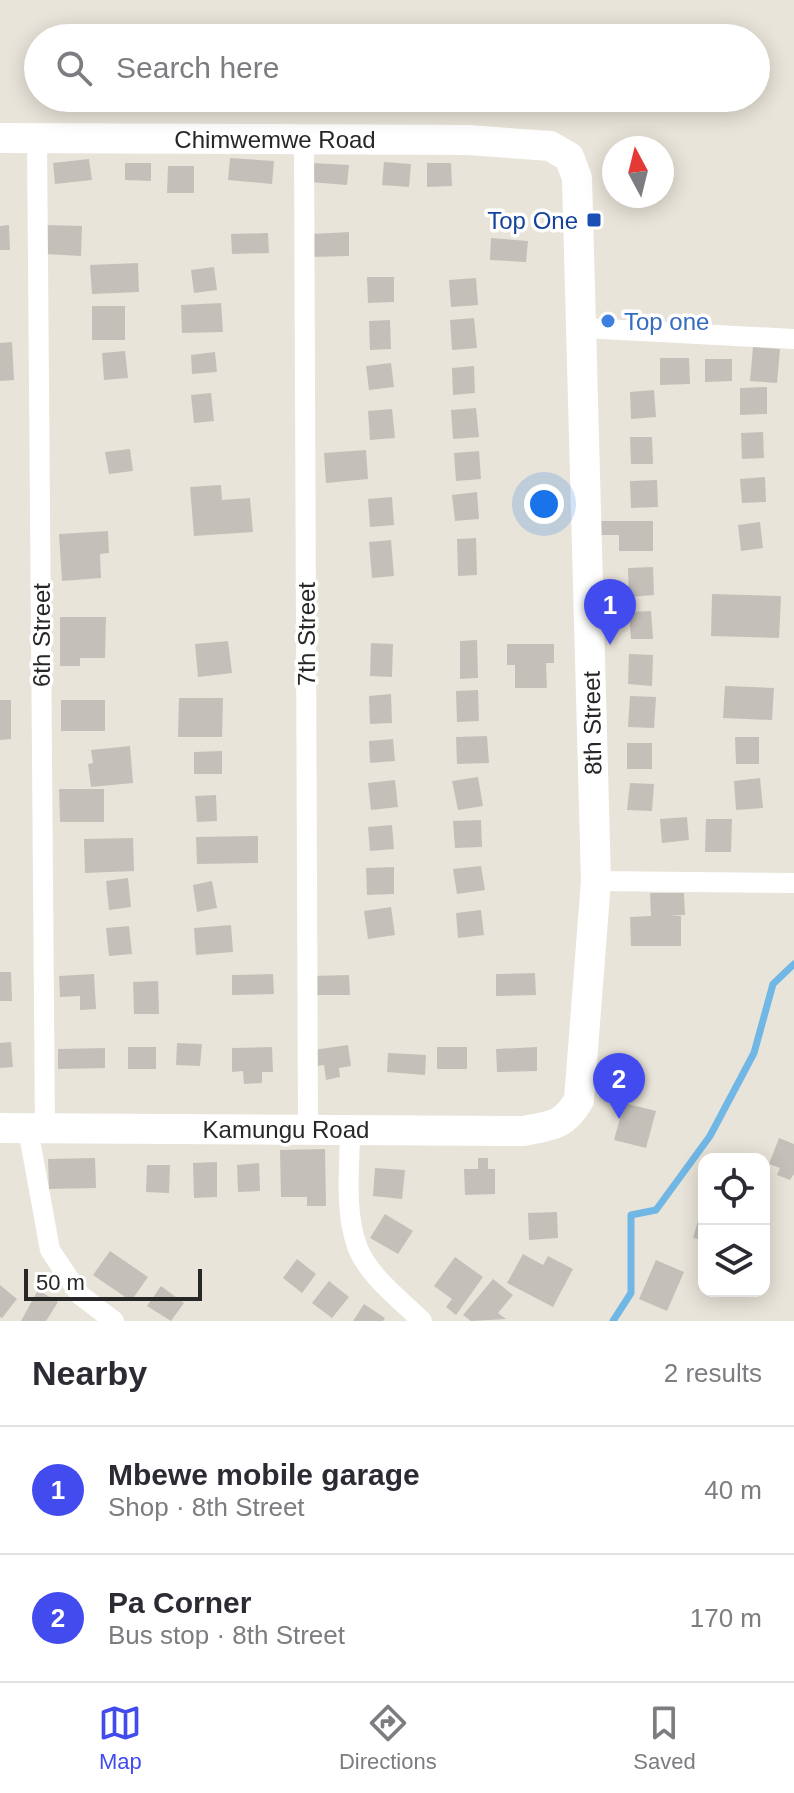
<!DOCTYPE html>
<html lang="en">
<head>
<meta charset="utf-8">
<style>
  :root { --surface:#fff; --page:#f7f7f7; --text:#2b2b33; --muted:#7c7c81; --line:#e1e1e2; --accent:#424bed }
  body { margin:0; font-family:Helvetica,sans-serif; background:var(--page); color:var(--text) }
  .controls { position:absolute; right:24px; bottom:24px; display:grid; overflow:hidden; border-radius:16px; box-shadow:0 4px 20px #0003 }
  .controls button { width:72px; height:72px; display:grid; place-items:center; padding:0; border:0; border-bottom:2px solid var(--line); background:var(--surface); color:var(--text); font:40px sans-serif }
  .compass { position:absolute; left:602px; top:136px; width:72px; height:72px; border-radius:50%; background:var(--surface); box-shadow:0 4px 20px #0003; rotate:353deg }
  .scale { position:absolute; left:24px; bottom:20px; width:178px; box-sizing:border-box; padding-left:8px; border:4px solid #272727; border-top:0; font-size:22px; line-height:28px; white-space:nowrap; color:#272727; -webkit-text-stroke:6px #fff; paint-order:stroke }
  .you { position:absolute; left:544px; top:504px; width:28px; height:28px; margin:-20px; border:6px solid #fff; border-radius:50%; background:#1a73e8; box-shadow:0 0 0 12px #1a73e833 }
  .badge { display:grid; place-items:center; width:52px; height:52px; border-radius:50%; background:var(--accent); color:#fff; font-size:26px; font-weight:700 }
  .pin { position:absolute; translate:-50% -66px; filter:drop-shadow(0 2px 4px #0008) }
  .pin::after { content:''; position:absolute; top:42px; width:28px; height:24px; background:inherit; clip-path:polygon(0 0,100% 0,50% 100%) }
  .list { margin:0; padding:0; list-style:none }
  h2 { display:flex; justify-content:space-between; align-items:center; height:104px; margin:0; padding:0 32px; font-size:34px }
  h2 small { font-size:26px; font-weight:400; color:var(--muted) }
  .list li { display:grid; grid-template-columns:52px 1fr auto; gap:24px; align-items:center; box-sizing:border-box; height:128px; padding:0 32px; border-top:2px solid var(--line) }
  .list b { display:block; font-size:30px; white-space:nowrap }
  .list p { margin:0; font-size:26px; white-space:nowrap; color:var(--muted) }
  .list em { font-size:26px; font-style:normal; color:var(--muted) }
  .icon { flex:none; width:44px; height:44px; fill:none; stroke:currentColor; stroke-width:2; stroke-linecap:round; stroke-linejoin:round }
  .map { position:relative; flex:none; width:794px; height:1321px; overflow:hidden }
  .search { position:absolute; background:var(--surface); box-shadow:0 4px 20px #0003; left:24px; right:24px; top:24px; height:88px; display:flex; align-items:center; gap:20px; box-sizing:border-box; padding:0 28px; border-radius:44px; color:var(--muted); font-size:30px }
  .sheet { height:360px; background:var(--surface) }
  nav { display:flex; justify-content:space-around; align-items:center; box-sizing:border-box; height:112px; border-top:2px solid var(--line); background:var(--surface); font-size:22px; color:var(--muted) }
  nav a { display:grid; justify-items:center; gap:4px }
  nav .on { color:var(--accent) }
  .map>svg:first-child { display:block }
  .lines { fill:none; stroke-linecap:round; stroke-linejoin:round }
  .stream { stroke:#71b7e5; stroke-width:7 }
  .building { fill:#c4c0b9 }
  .street { stroke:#fff; stroke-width:20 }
  .secondary { stroke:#fff; stroke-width:30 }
  .transit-dot { fill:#1a4fb4; stroke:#fff; stroke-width:3 }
  .shop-dot { fill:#3f7fe0; stroke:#fff; stroke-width:3 }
  .labels { text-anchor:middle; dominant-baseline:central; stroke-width:7; stroke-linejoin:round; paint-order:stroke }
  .street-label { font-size:24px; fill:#272727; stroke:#fff }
  .transit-label { font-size:24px; fill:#164399; stroke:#fff; text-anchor:end }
  .shop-label { font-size:24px; fill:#366cbe; stroke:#fff; text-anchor:start }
</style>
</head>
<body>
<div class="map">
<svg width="794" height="1321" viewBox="0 0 794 1321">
  <rect width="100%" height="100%" fill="#e9e4d9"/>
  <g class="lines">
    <!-- stream -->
    <path class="stream" d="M613,1321L631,1293V1215L656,1210L710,1136L754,1053L773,984L794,964"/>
  </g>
  <!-- building -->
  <g class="building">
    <path d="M230,158L274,161L272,184L228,180Z"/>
    <path d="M89,159L92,180L55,184L53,163Z"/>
    <path d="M384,162L411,164L409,187L382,185Z"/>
    <path d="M125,163H151V181L125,180Z"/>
    <path d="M312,163L349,165L347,185L310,182Z"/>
    <path d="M427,163H451L452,186L427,187Z"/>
    <path d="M168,166H194V193H167Z"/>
    <path d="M9,225L10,250H0V226Z"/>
    <path d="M46,225L82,226L81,256L45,254Z"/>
    <path d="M349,232V256L312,257V234Z"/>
    <path d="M268,233L269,253L232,254L231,234Z"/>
    <path d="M491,238L528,241L526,262L490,260Z"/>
    <path d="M138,263L139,292L92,294L90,265Z"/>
    <path d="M214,267L217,290L194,293L191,270Z"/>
    <path d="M367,277H394V302L368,303Z"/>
    <path d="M476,278L478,305L451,307L449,280Z"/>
    <path d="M221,303L223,332L182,333L181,305Z"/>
    <rect x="92" y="306" width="33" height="34"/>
    <path d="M474,318L477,348L452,350L450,320Z"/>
    <path d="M390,320L391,349L370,350L369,321Z"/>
    <path d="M12,342L14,380L0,381V343Z"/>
    <path d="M753,347L780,349L777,383L750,381Z"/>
    <path d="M125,351L128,378L104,380L102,353Z"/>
    <path d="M215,352L217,372L192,374L191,355Z"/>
    <path d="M660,358H689L690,384L660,385Z"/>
    <path d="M705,359H732V381L705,382Z"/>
    <path d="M391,363L394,387L369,390L366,366Z"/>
    <path d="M474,366L475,393L453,395L452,368Z"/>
    <path d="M767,387V414L740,415V388Z"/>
    <path d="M654,390L656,417L631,419L630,392Z"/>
    <path d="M211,393L214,421L194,423L191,395Z"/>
    <path d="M476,408L479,437L453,439L451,410Z"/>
    <path d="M392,409L395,438L370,440L368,411Z"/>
    <path d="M763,432L764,458L742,459L741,433Z"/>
    <path d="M630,437H652L653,464H631Z"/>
    <path d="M130,449L133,471L109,474L105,452Z"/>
    <path d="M366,450L368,479L326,483L324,453Z"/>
    <path d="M479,451L481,479L456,481L454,453Z"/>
    <path d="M765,477L766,502L742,503L740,479Z"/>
    <path d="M657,480L658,507L631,508L630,481Z"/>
    <path d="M221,485L222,500L250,498L253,532L194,536L190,487Z"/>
    <path d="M477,492L479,519L455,521L452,495Z"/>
    <path d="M392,497L394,525L370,527L368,499Z"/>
    <path d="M600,521H653V551H619V535H600Z"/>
    <path d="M760,522L763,548L741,551L738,525Z"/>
    <path d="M108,531L109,553L100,554L101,578L62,581L59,534Z"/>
    <path d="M476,538L477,575L458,576L457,539Z"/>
    <path d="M391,540L394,576L372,578L369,542Z"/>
    <path d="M653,567L654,595L629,597L628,568Z"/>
    <path d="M712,594L781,596L779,638L711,636Z"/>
    <path d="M651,611L653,639H631L629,612Z"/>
    <path d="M60,617H106L105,658H80V666H60Z"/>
    <path d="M477,640L478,678L460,679V641Z"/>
    <path d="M228,641L232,673L198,677L195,644Z"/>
    <path d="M371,643L393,644L392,677L370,676Z"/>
    <path d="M507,644H554V663H546L547,688H515V665H507Z"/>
    <path d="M629,654L653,655L652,686L628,684Z"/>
    <path d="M725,686L774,688L772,720L723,718Z"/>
    <path d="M478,690L479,721L457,722L456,691Z"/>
    <path d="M391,694L392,723L370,724L369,696Z"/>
    <path d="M630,696L656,697L654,728L628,727Z"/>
    <path d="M179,698H223L222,737H178Z"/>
    <path d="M0,700H11V739L0,740Z"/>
    <rect x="61" y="700" width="44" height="31"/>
    <path d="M487,736L489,763L457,764L456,737Z"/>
    <path d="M735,737H759V764H736Z"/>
    <path d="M393,739L395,761L370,763L369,741Z"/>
    <rect x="627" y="743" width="25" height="26"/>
    <path d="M130,746L133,783L91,787L88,764L93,763L91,750Z"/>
    <path d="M222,751V774H194V752Z"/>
    <path d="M478,777L483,806L458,810L452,781Z"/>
    <path d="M760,778L763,808L736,810L734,781Z"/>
    <path d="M395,780L398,807L371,810L368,783Z"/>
    <path d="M630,783L654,784L652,811L627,810Z"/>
    <path d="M59,789H104V822H60Z"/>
    <path d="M216,795L217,821L197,822L195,796Z"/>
    <path d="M687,817L689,840L662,843L660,819Z"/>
    <path d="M706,819H732L731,852H705Z"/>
    <path d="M481,820L482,847L455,848L453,821Z"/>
    <path d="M392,825L394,849L370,851L368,827Z"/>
    <path d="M258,836V863L197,864L196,837Z"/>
    <path d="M133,838L134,871L85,873L84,839Z"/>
    <path d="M481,866L485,890L457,894L453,869Z"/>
    <path d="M394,867V894L367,895L366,868Z"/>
    <path d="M128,878L131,907L109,910L106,881Z"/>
    <path d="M212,881L217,908L197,912L193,885Z"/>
    <path d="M650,893H684L685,915H670L681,916V946H631L630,917L651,916Z"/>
    <path d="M391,907L395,935L368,939L364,911Z"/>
    <path d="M481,910L484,935L458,938L456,913Z"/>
    <path d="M231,925L233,952L196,955L194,928Z"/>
    <path d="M129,926L132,954L109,956L106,928Z"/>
    <path d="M0,972H11L12,1001H0Z"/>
    <path d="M535,973L536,995L496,996V974Z"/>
    <path d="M94,974L96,1009L80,1010V996L60,997L59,976Z"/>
    <path d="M273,974L274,994L232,995V975Z"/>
    <path d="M349,975L350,995H310V976Z"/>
    <path d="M158,981L159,1014H134L133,982Z"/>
    <path d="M11,1042L13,1067L0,1068V1043Z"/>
    <path d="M177,1043L202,1044L200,1066L176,1065Z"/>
    <path d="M348,1045L351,1066L339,1068L340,1077L326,1080L324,1065L315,1066L313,1050Z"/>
    <rect x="128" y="1047" width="28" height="22"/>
    <path d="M272,1047L273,1072H262V1083L244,1084L243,1071L232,1072V1048Z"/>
    <rect x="437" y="1047" width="30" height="22"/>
    <path d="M537,1047V1071L497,1072L496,1049Z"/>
    <path d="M105,1048V1068L58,1069V1049Z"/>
    <path d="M388,1053L426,1055L425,1075L387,1072Z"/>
    <path d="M624,1103L656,1111L646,1148L614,1140Z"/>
    <path d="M779,1138L794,1144V1174L790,1180L777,1175L780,1168L769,1164Z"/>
    <path d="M325,1149L326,1206H307V1197H281L280,1150Z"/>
    <path d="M95,1158L96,1188L49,1189L48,1159Z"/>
    <path d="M478,1158H488V1169H495V1194L465,1195L464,1169H478Z"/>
    <path d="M217,1162V1197L194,1198L193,1163Z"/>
    <path d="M259,1163L260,1191L238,1192L237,1165Z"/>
    <path d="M147,1165H170L169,1193L146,1192Z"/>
    <path d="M375,1168L405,1170L402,1199L373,1196Z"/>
    <path d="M704,1200V1240L693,1238Z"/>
    <path d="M557,1212L558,1238L529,1240L528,1213Z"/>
    <path d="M385,1214L413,1231L398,1254L370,1238Z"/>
    <path d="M110,1251L148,1277L131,1301L93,1275Z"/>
    <path d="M523,1254L543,1265L548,1256L573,1269L553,1307L507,1283Z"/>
    <path d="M455,1257L483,1277L456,1315L446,1307L452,1299L434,1286Z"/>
    <path d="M297,1259L316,1274L302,1293L283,1278Z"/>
    <path d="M656,1260L684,1272L667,1311L639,1299Z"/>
    <path d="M493,1279L513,1295L498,1313L506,1319L471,1321L463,1315Z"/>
    <path d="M329,1281L349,1297L332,1318L312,1303Z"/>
    <path d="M0,1285L17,1299L2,1318L0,1317Z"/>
    <path d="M161,1286L184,1303L171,1321L147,1306Z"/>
    <path d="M38,1290L58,1302L46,1321H21Z"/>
    <path d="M364,1304L385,1318L383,1321H353Z"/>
  </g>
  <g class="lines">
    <!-- street -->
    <g class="street">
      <path d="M37,139L45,1130"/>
      <path d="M304,139L308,1128"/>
      <path d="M583,328L794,339"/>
      <path d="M596,881L794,883"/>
      <path d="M350,1128C350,1166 344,1210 357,1246C368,1276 400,1299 422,1321"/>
      <path d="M28,1129L50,1250L80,1295L114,1321"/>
    </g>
    <!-- secondary -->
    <path class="secondary" d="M0,138L468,140L550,146L569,157L577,178L596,881L579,1100C564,1126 551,1126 523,1131L0,1128"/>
  </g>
  <!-- markers -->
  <rect class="transit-dot" x="586" y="212" width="16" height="16" rx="4"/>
  <circle class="shop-dot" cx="608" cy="321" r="8"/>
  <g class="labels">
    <!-- street labels -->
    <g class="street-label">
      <text x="275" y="139">Chimwemwe Road</text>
      <text transform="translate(306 634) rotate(-90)">7th Street</text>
      <text transform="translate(41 635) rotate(-90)">6th Street</text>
      <text transform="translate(592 723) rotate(-91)">8th Street</text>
      <text x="286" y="1129">Kamungu Road</text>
    </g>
    <!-- transit labels -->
    <g class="transit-label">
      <text x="578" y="220">Top One</text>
    </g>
    <!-- shop labels -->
    <g class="shop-label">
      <text x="624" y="321">Top one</text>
    </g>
  </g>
</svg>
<div class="controls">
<button><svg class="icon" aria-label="locate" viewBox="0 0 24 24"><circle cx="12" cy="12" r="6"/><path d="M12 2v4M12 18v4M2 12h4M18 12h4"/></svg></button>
<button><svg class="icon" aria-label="layers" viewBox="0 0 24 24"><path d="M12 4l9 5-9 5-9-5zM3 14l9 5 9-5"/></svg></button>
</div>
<svg class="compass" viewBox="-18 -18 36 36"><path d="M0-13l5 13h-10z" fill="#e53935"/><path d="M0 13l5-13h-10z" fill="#7c7c81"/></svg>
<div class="scale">50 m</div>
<div class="you"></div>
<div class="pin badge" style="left:610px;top:645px">1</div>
<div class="pin badge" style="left:619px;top:1119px">2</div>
<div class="search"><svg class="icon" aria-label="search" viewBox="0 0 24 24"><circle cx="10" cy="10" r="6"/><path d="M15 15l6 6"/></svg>Search here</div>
</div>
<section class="sheet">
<h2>Nearby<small>2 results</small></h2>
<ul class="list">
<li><span class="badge">1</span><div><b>Mbewe mobile garage</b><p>Shop · 8th Street</p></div><em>40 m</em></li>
<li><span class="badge">2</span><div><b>Pa Corner</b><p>Bus stop · 8th Street</p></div><em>170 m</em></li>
</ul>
</section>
<nav>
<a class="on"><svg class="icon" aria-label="map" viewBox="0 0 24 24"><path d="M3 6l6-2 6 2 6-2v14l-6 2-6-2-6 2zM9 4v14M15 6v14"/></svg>Map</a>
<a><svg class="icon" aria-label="directions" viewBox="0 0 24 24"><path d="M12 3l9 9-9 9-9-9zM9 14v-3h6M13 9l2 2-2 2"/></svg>Directions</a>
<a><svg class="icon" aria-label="saved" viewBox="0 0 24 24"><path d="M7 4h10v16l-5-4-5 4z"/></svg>Saved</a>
</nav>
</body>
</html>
